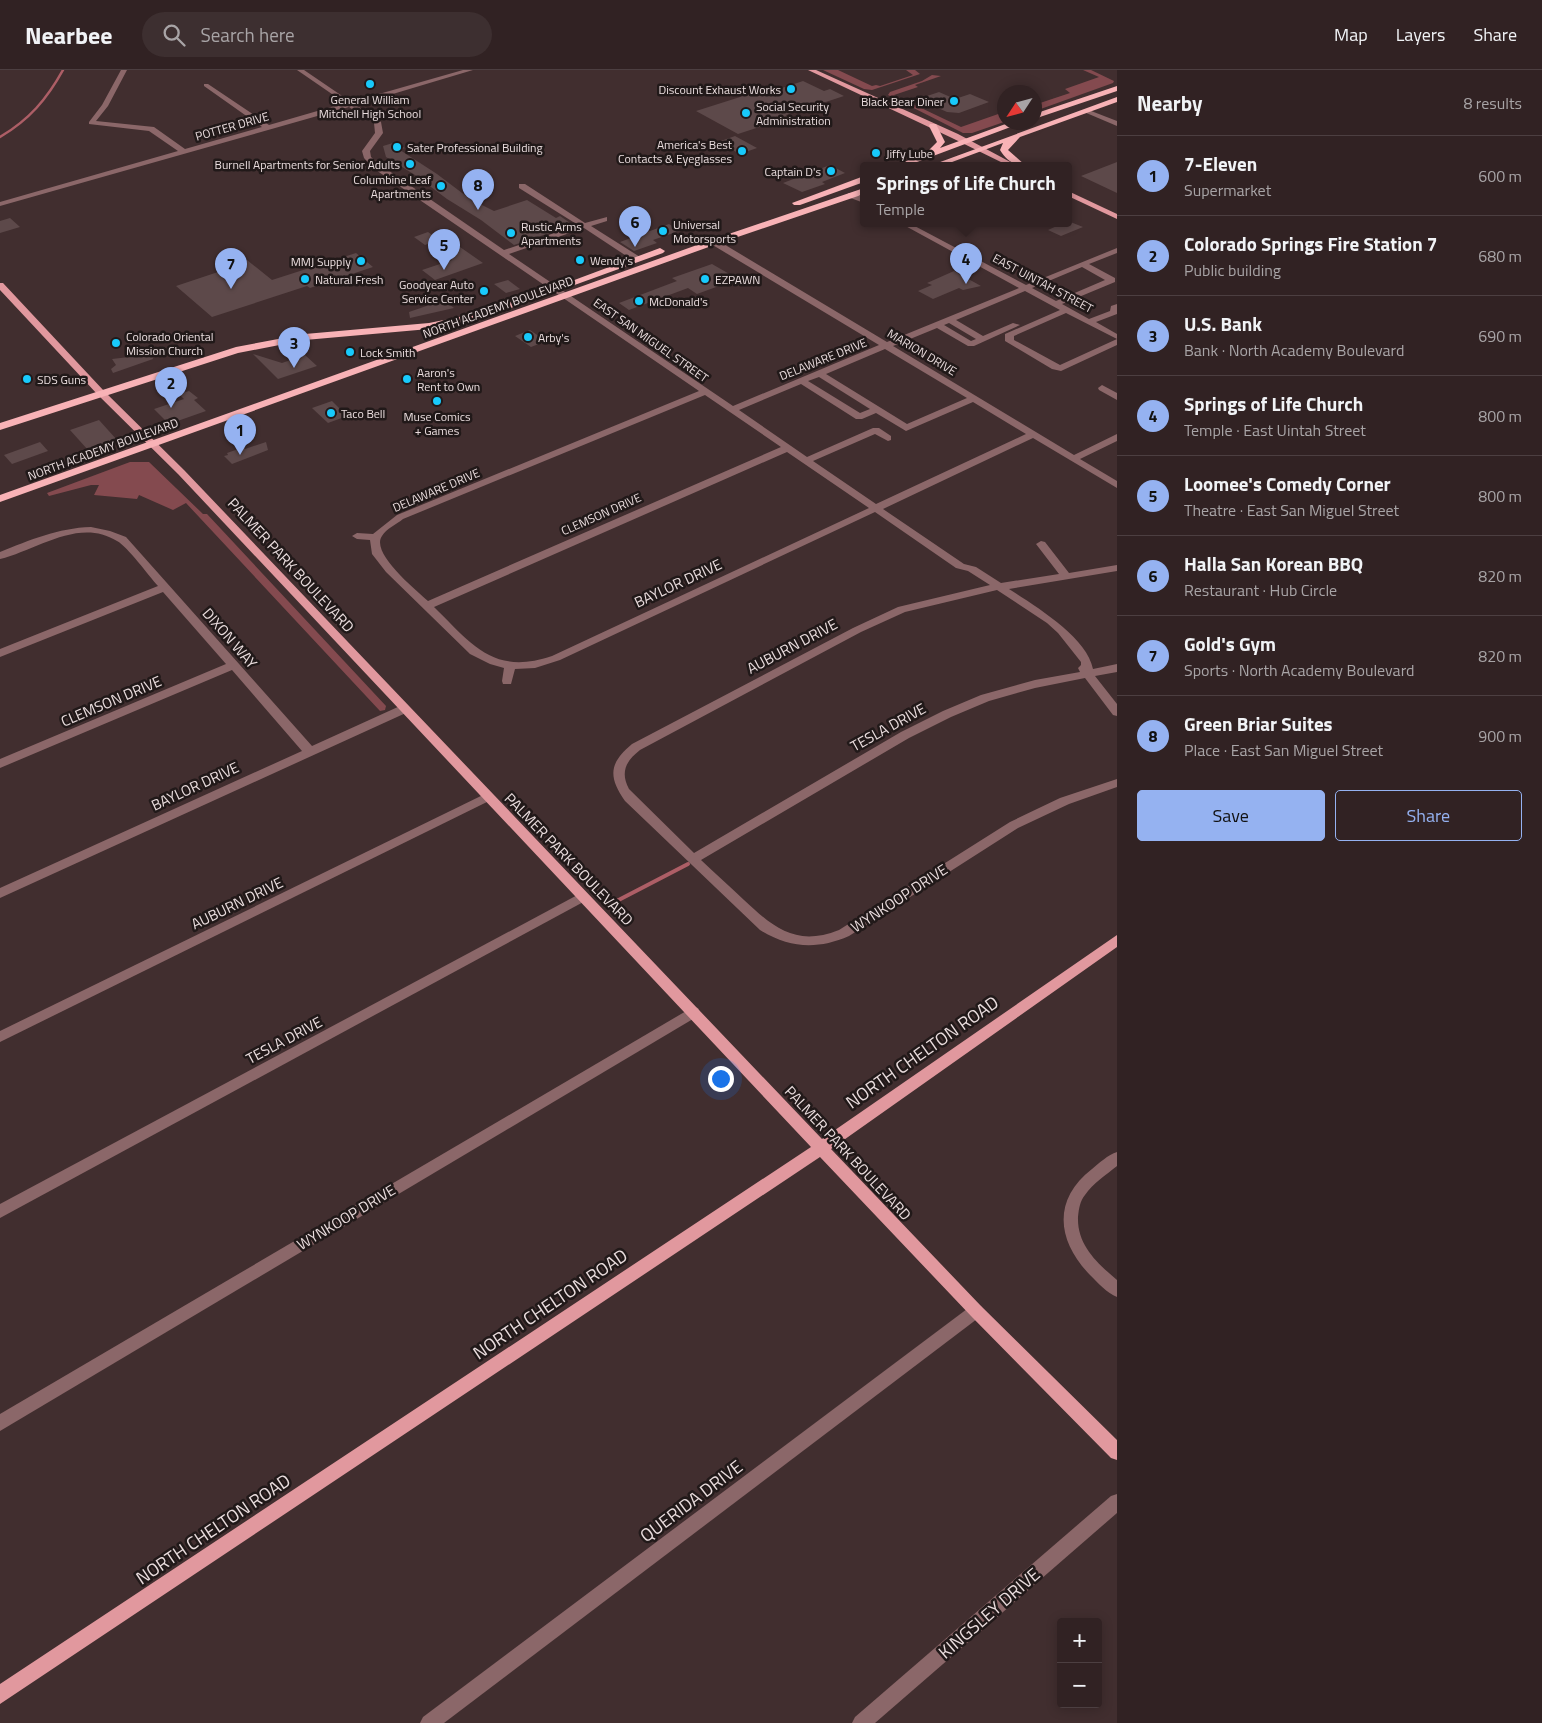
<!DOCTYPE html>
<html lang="en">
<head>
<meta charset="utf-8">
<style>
  :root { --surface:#312223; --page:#3d2f30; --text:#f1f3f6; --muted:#a8a4a6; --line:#4c3f41; --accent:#95b2f1 }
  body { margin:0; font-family:"Titillium Web",sans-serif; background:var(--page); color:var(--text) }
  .controls { position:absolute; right:15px; bottom:15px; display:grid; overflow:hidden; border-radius:5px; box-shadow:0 2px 12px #0003 }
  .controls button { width:45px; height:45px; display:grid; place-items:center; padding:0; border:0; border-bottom:1px solid var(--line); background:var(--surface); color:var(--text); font:25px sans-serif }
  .compass { position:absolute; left:997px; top:15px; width:45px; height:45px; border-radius:50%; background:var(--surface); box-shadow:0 2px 12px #0003; rotate:234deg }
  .you { position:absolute; left:720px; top:1008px; width:18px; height:18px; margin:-12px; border:4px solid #fff; border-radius:50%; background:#1a73e8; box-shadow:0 0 0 8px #1a73e833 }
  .badge { display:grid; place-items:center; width:32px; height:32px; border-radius:50%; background:var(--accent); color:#111; font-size:16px; font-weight:700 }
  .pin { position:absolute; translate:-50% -41px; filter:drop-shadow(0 1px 2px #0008) }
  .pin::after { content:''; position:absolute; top:26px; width:18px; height:15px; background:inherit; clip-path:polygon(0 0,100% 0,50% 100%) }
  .popup { position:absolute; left:860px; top:92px; width:212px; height:65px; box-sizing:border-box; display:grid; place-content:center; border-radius:5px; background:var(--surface); filter:drop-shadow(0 1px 4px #0005); font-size:16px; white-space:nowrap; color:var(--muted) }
  .popup b { font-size:19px; color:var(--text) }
  .popup::after { content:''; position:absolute; left:50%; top:100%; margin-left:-10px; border:10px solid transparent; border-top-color:var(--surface) }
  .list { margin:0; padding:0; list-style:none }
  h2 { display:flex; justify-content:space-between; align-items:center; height:65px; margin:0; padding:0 20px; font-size:21px }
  h2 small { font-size:16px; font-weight:400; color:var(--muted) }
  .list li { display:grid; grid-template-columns:32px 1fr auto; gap:15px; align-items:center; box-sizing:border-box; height:80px; padding:0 20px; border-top:1px solid var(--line) }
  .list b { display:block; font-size:19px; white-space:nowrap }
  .list p { margin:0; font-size:16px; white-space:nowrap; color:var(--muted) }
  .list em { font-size:16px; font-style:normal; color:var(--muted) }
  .actions { display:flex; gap:10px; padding:15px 20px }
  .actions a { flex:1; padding:11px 0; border:1px solid var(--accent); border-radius:5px; text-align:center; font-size:18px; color:var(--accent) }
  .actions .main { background:var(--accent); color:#111 }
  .icon { flex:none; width:28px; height:28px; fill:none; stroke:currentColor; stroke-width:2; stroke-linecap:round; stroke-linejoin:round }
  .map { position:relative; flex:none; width:1117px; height:1653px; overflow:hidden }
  header { display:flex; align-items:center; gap:30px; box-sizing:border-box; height:70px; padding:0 25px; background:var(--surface); border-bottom:1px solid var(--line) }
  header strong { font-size:24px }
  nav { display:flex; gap:28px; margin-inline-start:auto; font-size:18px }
  .search { width:350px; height:45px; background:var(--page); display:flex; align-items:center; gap:12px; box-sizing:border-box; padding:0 18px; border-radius:28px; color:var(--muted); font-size:19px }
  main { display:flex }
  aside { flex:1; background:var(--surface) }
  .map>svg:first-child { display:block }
  .green { fill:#844a4f }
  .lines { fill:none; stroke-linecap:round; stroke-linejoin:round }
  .stream-far1 { stroke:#ad5e66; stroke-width:2.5 }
  .stream { stroke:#ad5e66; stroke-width:4 }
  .building { fill:#5d494a }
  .minor { fill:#8b6769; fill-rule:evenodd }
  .major { fill:#e1989e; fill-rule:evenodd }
  .highway { fill:#f8b2b6; fill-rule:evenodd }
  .poi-dot { fill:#18cafc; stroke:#211919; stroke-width:2 }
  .labels { text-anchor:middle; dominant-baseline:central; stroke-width:5; stroke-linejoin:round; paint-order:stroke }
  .far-poi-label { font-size:12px; fill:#eaddde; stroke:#211919; text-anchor:start }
  .far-street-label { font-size:12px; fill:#eaddde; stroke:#211919 }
  .street-label { font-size:15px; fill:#eaddde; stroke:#211919 }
  .near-street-label { font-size:18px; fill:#eaddde; stroke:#211919 }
</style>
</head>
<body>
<header>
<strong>Nearbee</strong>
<div class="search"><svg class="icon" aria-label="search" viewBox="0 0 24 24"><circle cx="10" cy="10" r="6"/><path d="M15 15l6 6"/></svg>Search here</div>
<nav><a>Map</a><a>Layers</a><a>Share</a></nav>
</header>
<main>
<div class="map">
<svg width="1117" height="1653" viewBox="0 0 1117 1653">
  <rect width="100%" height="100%" fill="#412e2f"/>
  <!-- green -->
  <g class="green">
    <path d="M823,0H838L872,16L876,15L880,16L913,5L906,0H915L920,4L872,20L864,19Z"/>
    <path d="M1083,0H1091L1114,11L1113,13L1035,41V33L1037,34L1070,23L1065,19L1099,7Z"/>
    <path d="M932,5L941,6L915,15L918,17L894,25L961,57L1004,42V52L972,63H963L888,25L890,22L922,11Z"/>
    <path d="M130,392H149L203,444H207L386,636L385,640L380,641L186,433L173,440L139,425L137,429L94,425L99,415H91L49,426L47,423Z"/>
  </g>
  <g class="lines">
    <!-- stream-far1 -->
    <path class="stream-far1" d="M0,67C29,50 47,29 63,0"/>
    <!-- stream -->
    <path class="stream" d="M609,835L688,794"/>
  </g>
  <!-- building -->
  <g class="building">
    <path d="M803,11L824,21L830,19L844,26L786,45L787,48L738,64L696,41L759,21L764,24Z"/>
    <path d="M939,22L955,29L970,24L989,32L959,43L947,42L918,29Z"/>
    <path d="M735,66L757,78L740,84L718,72Z"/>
    <path d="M393,73L405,78L400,80L437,104L470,129L494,141L527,130L556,148L560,146L573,155L514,175L481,150L447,129L415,105L386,87L383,76Z"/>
    <path d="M1117,92V123L1081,106Z"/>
    <path d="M830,95L845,103L822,112L825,114L802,122L783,113Z"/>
    <path d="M10,148L20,157L0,163V151Z"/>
    <path d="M1068,151L1083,157L1061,166L1048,160Z"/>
    <path d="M669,154L679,161L653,170L657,173L634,181L620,172Z"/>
    <path d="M428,162L439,170L425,175L414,167Z"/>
    <path d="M460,177L483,193L435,210L422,200L452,190L442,183Z"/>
    <path d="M356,183L373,197L310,218L307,216L212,247L176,216L236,196L232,194L247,190L272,210Z"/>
    <path d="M712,194L738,209L697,224L688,218L629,240L619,233L677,211L672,208Z"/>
    <path d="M954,201L981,216L963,220L959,218L933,229L918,221L932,215L927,213Z"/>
    <path d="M508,210L520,219L506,223L494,214Z"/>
    <path d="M444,230L454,238L410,248L409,242Z"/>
    <path d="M530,260L540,267H538L544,272L531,277L515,266Z"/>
    <path d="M134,284L139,286L152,285L153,289L113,303L111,299L116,295L112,289L129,287Z"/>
    <path d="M253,284L282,293L305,285L317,296L278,309Z"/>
    <path d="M189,321L198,328L194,330L206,341L169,354L154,339L184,329L179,324Z"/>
    <path d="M332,331L347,346L328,353L312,338Z"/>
    <path d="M99,350L117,370L88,380L70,360Z"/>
    <path d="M40,372L48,381L12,394L4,385Z"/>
    <path d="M266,372L268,380L232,394L224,386L228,385L227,383L244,377L245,379Z"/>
  </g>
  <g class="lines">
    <!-- minor -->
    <g class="minor">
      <path d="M121,0H127L108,36L96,51L154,57L185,79L262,57L204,16V14H208L269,55L345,33L297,0H304L351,32L463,0H473L356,35L381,52L383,63L370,81L371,87L379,94L504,180L578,155L519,118V114H525L585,153L607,147V151L591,156L640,187V191H634L584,158L509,184L733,336L879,275L711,174V170H717L887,272L1019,218L900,153H909L1026,215L1117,178V183L1089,194L1115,208V212L1062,234L1089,249L1110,241L1111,236L1117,234V244L1096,252L1117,264V275L1061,301L1052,299L1005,271V264L1060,240L1025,221L956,250L983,266L1013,253L1020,255L974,276H968L937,258L893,276L1074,385L1117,364V371L1080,389L1117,411V418L1033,368L883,439L964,494L976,497L1001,513L1059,504L1036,474L1041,471L1045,472L1069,503L1117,495V501L1009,519C1035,536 1087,567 1093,599L1117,594V602L1095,606L1117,634V646L1113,645L1085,608L1035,618L989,631L951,647L909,668L701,790C715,803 730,817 744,830C774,858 796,877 839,860L1010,752L1060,728L1117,709V717L1069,734L1018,758L849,866C817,880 789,878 760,860L625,731C608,707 609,693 632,674L853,558L898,537L990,515L968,501L956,498L875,442L560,590L535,598L515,599L511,614H503L502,611L504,598L490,594L470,584L386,502L372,484L370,470L357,469L352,466L357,463L373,464L397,445L699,321L373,98L364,88L362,81L375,63L374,53L349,37L0,136V132L178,81L149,61L89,54V52L102,35ZM1082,197L1105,210L1056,231L1032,218ZM1066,243L1117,269L1060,295L1014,270V266ZM949,253L976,269L971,271L944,255ZM885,279L967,328L907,354L826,304ZM819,307L870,339L860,343L808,311ZM801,314L856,349H862L876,343L906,361L973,332L1026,364L876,434L813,391L875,364L888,371L891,370V366L879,358H873L807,387L739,340ZM705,325L781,377L428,531C416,520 370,483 382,466C386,459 397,454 403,449ZM787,382L869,438L552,586C493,606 472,574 434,537ZM997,520L1047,553L1058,563L1081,592V595L1078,598L1080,602L1035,610L981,625L943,641L901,662L694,783L629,719C620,702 626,691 640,680L861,562L905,542Z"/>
      <path d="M1086,39L1117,51V56L1084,42L1083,41Z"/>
      <path d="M848,123H854L864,128V133L848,127Z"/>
      <path d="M1102,315L1117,323V330L1099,320L1098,318Z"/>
      <path d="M91,457L110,461L126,467L312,676L400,636L404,635L410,639L408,642L0,828V818L302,681L232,600L0,698V689L226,594L163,522L0,587V579L158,516C148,505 128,477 117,471C79,447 37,480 0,489V482C30,470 58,458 91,457Z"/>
      <path d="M487,723L491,724L493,727L491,730L0,972V961Z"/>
      <path d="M583,822L587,824L589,827L587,830L0,1148V1134Z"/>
      <path d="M693,937L698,938L700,942L698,946L0,1361V1344Z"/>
      <path d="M1117,1082V1096C1106,1105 1093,1113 1085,1125C1080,1131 1079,1138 1078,1147C1077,1175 1097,1193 1117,1210V1227C1107,1223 1098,1213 1090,1205C1057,1171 1052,1130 1092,1099C1099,1093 1108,1085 1117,1082Z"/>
      <path d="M976,1234L981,1236L984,1241L981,1246L444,1653H420L423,1647L971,1236Z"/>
      <path d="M1117,1424V1443L875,1653H852L855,1647L1111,1426Z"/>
    </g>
    <!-- major -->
    <g class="major">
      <path d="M808,0H816L958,64L1016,95H1007L952,68Z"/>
      <path d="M1068,121L1117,144V149L1068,126Z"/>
      <path d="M0,213H3L104,321L184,400L822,1069L1117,865V877L831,1079L981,1236L1117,1370V1390L1111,1388L971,1246L820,1087L0,1634V1614L811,1077L178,404L98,325L0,220Z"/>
    </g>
    <!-- highway -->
    <g class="highway">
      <path d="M1117,16V21L1034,49V44Z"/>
      <path d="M1117,27V32L1020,67L1008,80L1025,95C1013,95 1006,90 1000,80L1003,73L944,95H932Z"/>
      <path d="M1011,52H1024L909,95H897L926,83L937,72L929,56L930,54H936L945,72L940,78Z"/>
      <path d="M864,106V112L800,135H794L792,133Z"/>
      <path d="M864,118V124L717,174L0,432V425L711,170Z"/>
      <path d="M660,178L665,181L663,183L569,217H563L561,215Z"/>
      <path d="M516,230L520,231V235L470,251L429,259L305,270L238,283L0,360V353L236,277L305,264L429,253L464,246Z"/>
    </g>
  </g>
  <!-- markers -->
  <g class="poi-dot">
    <circle cx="370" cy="14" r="5"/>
    <circle cx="791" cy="19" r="5"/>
    <circle cx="954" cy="31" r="5"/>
    <circle cx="746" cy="43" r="5"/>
    <circle cx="397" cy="77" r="5"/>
    <circle cx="742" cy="81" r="5"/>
    <circle cx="876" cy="83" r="5"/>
    <circle cx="410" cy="94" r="5"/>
    <circle cx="831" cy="101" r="5"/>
    <circle cx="441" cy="116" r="5"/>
    <circle cx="663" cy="161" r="5"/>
    <circle cx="511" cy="163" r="5"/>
    <circle cx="580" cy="190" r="5"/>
    <circle cx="361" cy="191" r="5"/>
    <circle cx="305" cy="209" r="5"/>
    <circle cx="705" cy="209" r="5"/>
    <circle cx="484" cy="221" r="5"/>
    <circle cx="639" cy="231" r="5"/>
    <circle cx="528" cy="267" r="5"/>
    <circle cx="116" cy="273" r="5"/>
    <circle cx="350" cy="282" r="5"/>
    <circle cx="27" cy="309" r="5"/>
    <circle cx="407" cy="309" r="5"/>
    <circle cx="437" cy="331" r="5"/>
    <circle cx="331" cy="343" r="5"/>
  </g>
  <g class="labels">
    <!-- far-poi labels -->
    <g class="far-poi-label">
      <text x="781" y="19" text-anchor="end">Discount Exhaust Works</text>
      <text x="370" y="29" text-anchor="middle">General William<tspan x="370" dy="14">Mitchell High School</tspan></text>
      <text x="944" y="31" text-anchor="end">Black Bear Diner</text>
      <text x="756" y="36">Social Security<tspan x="756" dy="14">Administration</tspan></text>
      <text x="732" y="74" text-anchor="end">America's Best<tspan x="732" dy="14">Contacts &amp; Eyeglasses</tspan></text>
      <text x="407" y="77">Sater Professional Building</text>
      <text x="886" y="83">Jiffy Lube</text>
      <text x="400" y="94" text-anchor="end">Burnell Apartments for Senior Adults</text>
      <text x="821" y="101" text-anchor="end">Captain D's</text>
      <text x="431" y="109" text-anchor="end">Columbine Leaf<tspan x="431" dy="14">Apartments</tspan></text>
      <text x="673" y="154">Universal<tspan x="673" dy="14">Motorsports</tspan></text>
      <text x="521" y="156">Rustic Arms<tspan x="521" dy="14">Apartments</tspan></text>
      <text x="590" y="190">Wendy's</text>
      <text x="351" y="191" text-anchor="end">MMJ Supply</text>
      <text x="315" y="209">Natural Fresh</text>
      <text x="715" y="209">EZPAWN</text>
      <text x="474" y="214" text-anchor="end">Goodyear Auto<tspan x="474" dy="14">Service Center</tspan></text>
      <text x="649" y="231">McDonald's</text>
      <text x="126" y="266">Colorado Oriental<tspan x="126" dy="14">Mission Church</tspan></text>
      <text x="538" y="267">Arby's</text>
      <text x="360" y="282">Lock Smith</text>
      <text x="417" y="302">Aaron's<tspan x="417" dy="14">Rent to Own</tspan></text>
      <text x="37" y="309">SDS Guns</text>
      <text x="341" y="343">Taco Bell</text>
      <text x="437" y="346" text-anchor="middle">Muse Comics<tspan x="437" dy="14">+ Games</tspan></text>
    </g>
    <!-- far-street labels -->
    <g class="far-street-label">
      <text transform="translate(232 56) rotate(-16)">POTTER DRIVE</text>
      <text transform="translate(1043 213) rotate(28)">EAST UINTAH STREET</text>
      <text transform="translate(498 237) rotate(-20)">NORTH ACADEMY BOULEVARD</text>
      <text transform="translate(651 270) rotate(35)">EAST SAN MIGUEL STREET</text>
      <text transform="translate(922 282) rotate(31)">MARION DRIVE</text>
      <text transform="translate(823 289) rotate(-22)">DELAWARE DRIVE</text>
      <text transform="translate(103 379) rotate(-20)">NORTH ACADEMY BOULEVARD</text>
      <text transform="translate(436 420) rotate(-23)">DELAWARE DRIVE</text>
      <text transform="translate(601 444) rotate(-24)">CLEMSON DRIVE</text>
    </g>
    <!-- street labels -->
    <g class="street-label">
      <text transform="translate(291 495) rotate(47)">PALMER PARK BOULEVARD</text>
      <text transform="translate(678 513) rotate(-25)">BAYLOR DRIVE</text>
      <text transform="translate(230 568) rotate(49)">DIXON WAY</text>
      <text transform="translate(792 576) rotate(-28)">AUBURN DRIVE</text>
      <text transform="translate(111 631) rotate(-23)">CLEMSON DRIVE</text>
      <text transform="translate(888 657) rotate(-29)">TESLA DRIVE</text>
      <text transform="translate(195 716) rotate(-25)">BAYLOR DRIVE</text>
      <text transform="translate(569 789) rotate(46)">PALMER PARK BOULEVARD</text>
      <text transform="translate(899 828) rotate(-33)">WYNKOOP DRIVE</text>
      <text transform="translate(237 833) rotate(-26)">AUBURN DRIVE</text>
      <text transform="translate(284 970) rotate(-28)">TESLA DRIVE</text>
      <text transform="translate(848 1083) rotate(47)">PALMER PARK BOULEVARD</text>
      <text transform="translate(346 1147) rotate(-31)">WYNKOOP DRIVE</text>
    </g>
    <!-- near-street labels -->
    <g class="near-street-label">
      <text transform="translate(922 982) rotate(-35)">NORTH CHELTON ROAD</text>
      <text transform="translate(550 1234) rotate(-34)">NORTH CHELTON ROAD</text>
      <text transform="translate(691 1431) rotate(-37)">QUERIDA DRIVE</text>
      <text transform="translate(213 1459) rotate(-34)">NORTH CHELTON ROAD</text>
      <text transform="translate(989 1543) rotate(-41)">KINGSLEY DRIVE</text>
    </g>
  </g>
</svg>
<div class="controls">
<button>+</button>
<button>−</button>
</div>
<svg class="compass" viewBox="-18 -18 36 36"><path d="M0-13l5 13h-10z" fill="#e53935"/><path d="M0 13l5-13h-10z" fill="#a8a4a6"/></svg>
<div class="you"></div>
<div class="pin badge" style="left:240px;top:385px">1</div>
<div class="pin badge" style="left:171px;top:338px">2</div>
<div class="pin badge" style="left:294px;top:298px">3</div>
<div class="pin badge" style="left:966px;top:214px">4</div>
<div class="popup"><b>Springs of Life Church</b>Temple</div>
<div class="pin badge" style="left:444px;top:200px">5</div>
<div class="pin badge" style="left:635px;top:177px">6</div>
<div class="pin badge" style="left:231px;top:219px">7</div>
<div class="pin badge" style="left:478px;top:140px">8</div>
</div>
<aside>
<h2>Nearby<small>8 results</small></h2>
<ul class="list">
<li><span class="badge">1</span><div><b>7-Eleven</b><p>Supermarket</p></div><em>600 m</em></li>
<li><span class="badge">2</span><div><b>Colorado Springs Fire Station 7</b><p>Public building</p></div><em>680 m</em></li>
<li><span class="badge">3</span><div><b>U.S. Bank</b><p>Bank · North Academy Boulevard</p></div><em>690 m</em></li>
<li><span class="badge">4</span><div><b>Springs of Life Church</b><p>Temple · East Uintah Street</p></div><em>800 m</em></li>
<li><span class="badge">5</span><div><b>Loomee's Comedy Corner</b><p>Theatre · East San Miguel Street</p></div><em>800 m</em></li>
<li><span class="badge">6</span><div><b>Halla San Korean BBQ</b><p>Restaurant · Hub Circle</p></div><em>820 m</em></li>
<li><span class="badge">7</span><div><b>Gold's Gym</b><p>Sports · North Academy Boulevard</p></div><em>820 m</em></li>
<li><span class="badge">8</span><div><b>Green Briar Suites</b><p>Place · East San Miguel Street</p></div><em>900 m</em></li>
</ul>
<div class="actions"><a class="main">Save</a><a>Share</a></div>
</aside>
</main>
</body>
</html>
